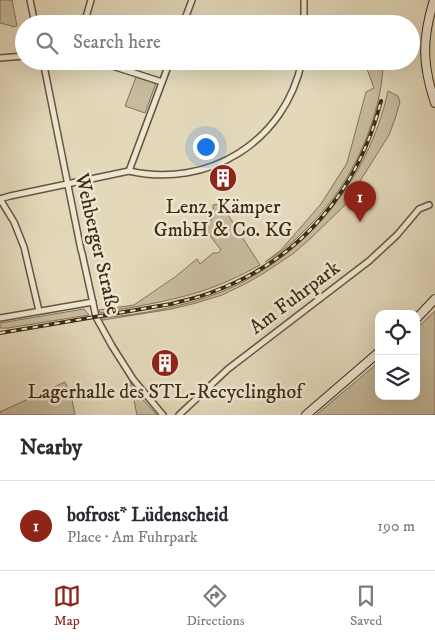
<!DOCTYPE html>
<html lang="en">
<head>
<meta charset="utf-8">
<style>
  :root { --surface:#fff; --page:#f2f2f3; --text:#2b2b33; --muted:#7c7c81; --line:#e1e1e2; --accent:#8f2418 }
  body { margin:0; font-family:"IM FELL DW Pica",serif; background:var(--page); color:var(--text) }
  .controls { position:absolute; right:15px; bottom:15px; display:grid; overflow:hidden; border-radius:10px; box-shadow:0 5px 20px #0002 }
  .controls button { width:45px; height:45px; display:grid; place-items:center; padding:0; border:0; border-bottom:1px solid var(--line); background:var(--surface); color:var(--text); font:25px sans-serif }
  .you { position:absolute; left:205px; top:146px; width:18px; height:18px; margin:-12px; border:4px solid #fff; border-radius:50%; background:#1a73e8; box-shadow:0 0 0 8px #1a73e833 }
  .badge { display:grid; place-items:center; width:32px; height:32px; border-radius:50%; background:var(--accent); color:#fff; font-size:16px; font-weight:700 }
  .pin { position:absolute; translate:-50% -41px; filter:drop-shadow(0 1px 2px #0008) }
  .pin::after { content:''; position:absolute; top:26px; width:18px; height:15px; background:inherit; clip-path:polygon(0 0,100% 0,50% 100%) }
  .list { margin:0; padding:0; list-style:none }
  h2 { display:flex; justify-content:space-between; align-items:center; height:65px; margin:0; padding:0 20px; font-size:21px }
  h2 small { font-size:16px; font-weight:400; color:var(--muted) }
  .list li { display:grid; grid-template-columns:32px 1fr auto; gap:15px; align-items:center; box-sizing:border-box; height:90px; padding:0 20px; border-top:1px solid var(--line) }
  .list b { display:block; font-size:19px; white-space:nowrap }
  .list p { margin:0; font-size:16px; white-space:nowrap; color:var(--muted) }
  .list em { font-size:16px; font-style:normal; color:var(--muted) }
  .icon { flex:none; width:28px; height:28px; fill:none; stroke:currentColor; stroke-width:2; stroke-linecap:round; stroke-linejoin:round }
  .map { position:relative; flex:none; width:435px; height:415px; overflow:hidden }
  .search { position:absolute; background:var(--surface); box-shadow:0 5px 20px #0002; left:15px; right:15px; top:15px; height:55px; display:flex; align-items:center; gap:12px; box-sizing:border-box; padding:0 18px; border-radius:28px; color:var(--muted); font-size:19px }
  .sheet { height:155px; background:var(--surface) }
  nav { display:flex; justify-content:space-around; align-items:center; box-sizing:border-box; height:70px; border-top:1px solid var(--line); background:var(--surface); font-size:14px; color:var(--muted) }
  nav a { display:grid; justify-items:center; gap:2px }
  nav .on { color:var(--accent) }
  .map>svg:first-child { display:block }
  .green { fill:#c7bb9e; stroke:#827359 }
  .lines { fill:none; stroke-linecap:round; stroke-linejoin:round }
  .street-casing { stroke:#66563e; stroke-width:8 }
  .secondary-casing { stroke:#3d2b14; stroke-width:10 }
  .street { stroke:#ede6d2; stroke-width:5 }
  .secondary { stroke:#ede6d2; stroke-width:8 }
  .rail-casing { stroke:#3d2b14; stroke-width:4 }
  .rail { stroke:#ede6d2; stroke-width:2; stroke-dasharray:5.5; stroke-linecap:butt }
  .labels { text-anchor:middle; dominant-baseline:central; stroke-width:5; stroke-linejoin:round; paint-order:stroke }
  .poi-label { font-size:20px; fill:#3d2b14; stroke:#ede6d2 }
  .street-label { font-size:20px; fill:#3d2b14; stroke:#ede6d2 }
</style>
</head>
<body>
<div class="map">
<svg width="435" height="415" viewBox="0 0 435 415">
  <rect width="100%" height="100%" fill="#e3d8ba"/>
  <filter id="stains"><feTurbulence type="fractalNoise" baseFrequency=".004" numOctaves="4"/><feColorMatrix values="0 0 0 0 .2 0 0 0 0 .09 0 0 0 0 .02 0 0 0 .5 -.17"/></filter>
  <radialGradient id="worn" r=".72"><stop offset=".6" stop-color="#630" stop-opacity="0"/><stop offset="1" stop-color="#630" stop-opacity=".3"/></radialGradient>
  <!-- green -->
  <g class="green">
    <path d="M0,0H12L17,26L12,27V26L0,23Z"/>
    <path d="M364,61H383C383,71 382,82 380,92C369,146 342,196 301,234C290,245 279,254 265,262L281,250L321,204L347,163L366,92L374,88Z"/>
    <path d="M136,77L156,83L145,113L125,106Z"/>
    <path d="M388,91L398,96L400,102L395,119L389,135L345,205L312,237L294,253L264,273L247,283L222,295L196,303L172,309L103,320L102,318C142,314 184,307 221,292C305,258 369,179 388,91Z"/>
    <path d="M221,204L260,265C240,276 221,285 199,292C167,302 133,307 100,313L99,310L134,305L175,277L197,259L200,264L213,253H218L221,250L202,225L209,222L213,218V205Z"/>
    <path d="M84,309L89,315L8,328H0V323Z"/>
    <path d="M435,311V415H316L379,362V396H416V329Z"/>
    <path d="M130,381L144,401L157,415H137Z"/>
    <path d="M65,382L72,400L75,415H0V412Z"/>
  </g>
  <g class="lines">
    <defs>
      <g id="street">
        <path d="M30,0L35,24"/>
        <path d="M84,24L91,0"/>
        <path d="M183,24L192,0"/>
        <path d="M304,24V0"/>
        <path d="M0,58L24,56"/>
        <path d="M43,61L81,250L82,253L96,317L112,346L133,379L163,415"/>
        <path d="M97,61L162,82"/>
        <path d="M129,171L170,61"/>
        <path d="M0,199L10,196L129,171C208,189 285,142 302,61"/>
        <path d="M0,199L14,222L24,247L39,311"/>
        <path d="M0,318L93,302"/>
        <path d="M179,415L228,369L369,261L397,235L419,209L429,205"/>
      </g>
      <g id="secondary">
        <path d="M434,0C422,39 422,64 435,103"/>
        <path d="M416,319L435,299"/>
        <path d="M306,415L379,352"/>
      </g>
    </defs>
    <!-- street casing -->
    <use href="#street" class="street-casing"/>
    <!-- secondary casing -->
    <use href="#secondary" class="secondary-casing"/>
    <!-- street -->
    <use href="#street" class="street"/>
    <!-- secondary -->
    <use href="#secondary" class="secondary"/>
    <defs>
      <path id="rail" d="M0,333L171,304C186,300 201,297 215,291C301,259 359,189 381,101"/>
    </defs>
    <!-- rail casing -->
    <use href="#rail" class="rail-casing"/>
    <!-- rail -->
    <use href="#rail" class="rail"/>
  </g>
  <!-- icons -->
  <defs>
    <symbol id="building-disc" viewBox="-11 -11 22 22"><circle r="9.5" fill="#8f2418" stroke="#ede6d2"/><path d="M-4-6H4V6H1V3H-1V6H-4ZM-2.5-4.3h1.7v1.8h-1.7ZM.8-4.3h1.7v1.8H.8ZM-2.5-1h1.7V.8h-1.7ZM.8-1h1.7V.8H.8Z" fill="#fff"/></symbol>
  </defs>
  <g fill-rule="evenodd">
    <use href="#building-disc" x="207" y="162" width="32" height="32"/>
    <use href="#building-disc" x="149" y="347" width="32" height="32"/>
  </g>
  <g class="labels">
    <!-- poi labels -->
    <g class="poi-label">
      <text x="223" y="207">Lenz, Kämper<tspan x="223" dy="23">GmbH &amp; Co. KG</tspan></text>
      <text x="165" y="392">Lagerhalle des STL-Recyclinghof</text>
    </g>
    <!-- street labels -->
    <g class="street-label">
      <text transform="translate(97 244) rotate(77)">Wehberger Straße</text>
      <text transform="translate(295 298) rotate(-37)">Am Fuhrpark</text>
    </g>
  </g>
  <rect width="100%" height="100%" filter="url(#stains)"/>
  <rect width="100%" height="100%" fill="url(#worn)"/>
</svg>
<div class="controls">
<button><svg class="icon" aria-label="locate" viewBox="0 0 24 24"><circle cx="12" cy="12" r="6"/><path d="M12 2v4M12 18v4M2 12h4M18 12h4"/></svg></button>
<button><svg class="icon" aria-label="layers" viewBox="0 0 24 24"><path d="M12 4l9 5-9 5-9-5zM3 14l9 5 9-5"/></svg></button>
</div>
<div class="you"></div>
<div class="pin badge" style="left:360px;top:222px">1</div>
<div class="search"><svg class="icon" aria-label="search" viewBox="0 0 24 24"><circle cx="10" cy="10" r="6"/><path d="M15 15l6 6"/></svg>Search here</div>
</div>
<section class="sheet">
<h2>Nearby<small></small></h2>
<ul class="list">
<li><span class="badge">1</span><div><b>bofrost* Lüdenscheid</b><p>Place · Am Fuhrpark</p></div><em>190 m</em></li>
</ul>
</section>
<nav>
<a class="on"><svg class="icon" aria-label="map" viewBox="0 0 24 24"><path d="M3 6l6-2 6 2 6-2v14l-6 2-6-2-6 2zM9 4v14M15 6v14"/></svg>Map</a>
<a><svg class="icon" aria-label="directions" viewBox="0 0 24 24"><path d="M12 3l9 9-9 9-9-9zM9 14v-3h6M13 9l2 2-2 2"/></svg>Directions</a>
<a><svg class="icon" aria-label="saved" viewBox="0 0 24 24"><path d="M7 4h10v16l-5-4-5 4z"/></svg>Saved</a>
</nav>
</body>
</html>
